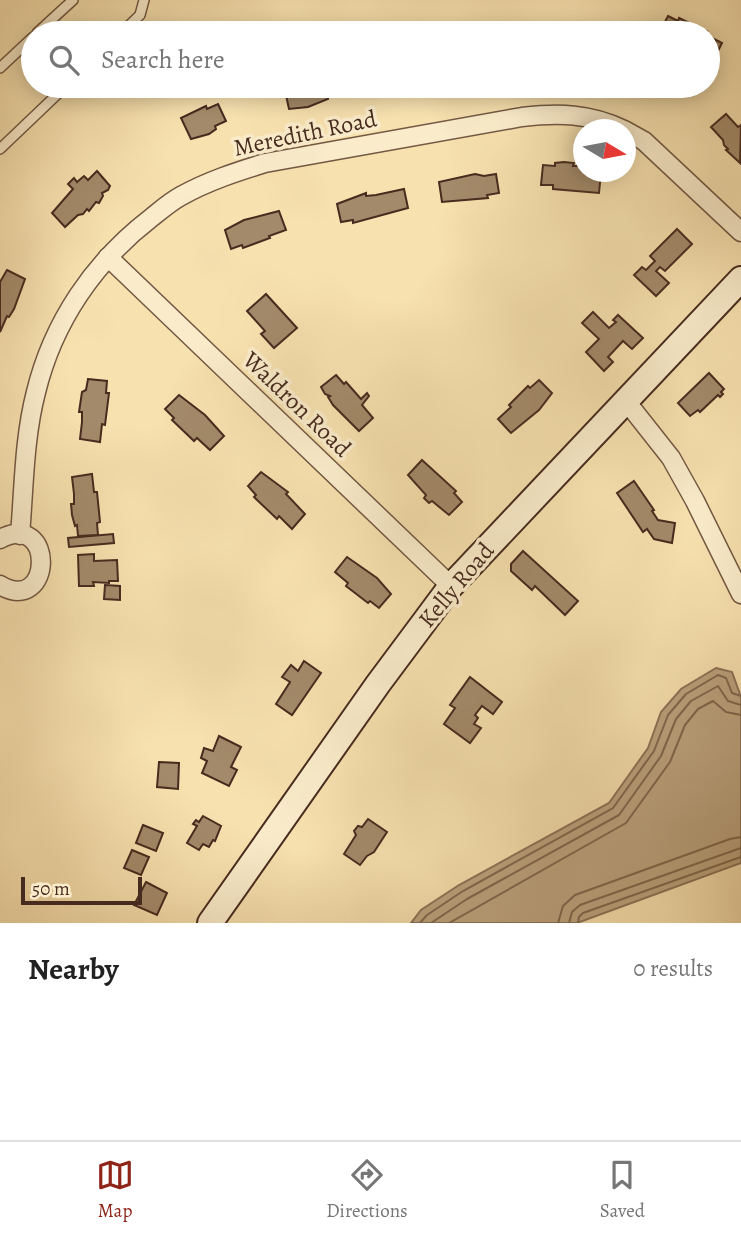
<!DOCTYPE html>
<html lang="en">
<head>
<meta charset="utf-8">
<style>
  :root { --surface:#fff; --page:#f6f6f6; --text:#222; --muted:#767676; --line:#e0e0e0; --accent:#8f2418 }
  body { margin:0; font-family:Alegreya,serif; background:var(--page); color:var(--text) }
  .compass { position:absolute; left:573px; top:119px; width:63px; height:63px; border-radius:50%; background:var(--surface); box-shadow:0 4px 18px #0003; rotate:100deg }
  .scale { position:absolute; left:21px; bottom:18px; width:121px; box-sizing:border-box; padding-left:7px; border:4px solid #472b1f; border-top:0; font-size:19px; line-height:24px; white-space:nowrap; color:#472b1f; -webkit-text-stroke:5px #faeccb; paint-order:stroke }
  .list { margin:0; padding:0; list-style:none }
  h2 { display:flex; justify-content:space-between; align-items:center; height:91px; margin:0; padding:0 28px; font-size:30px }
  h2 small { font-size:23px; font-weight:400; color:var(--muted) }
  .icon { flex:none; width:38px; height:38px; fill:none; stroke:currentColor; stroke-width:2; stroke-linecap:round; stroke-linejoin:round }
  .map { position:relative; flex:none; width:741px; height:923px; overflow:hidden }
  .search { position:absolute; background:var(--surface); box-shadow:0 4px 18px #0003; left:21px; right:21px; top:21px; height:77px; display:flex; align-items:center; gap:18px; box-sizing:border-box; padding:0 24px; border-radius:38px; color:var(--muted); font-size:26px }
  .sheet { height:217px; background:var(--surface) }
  nav { display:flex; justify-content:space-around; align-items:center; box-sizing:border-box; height:98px; border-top:2px solid var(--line); background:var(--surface); font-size:19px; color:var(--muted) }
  nav a { display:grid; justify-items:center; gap:4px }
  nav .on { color:var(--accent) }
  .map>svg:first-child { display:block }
  .water { fill:#bba37e; stroke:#8d7358; stroke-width:2 }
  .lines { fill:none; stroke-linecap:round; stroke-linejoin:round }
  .shore { stroke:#81674e; stroke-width:2 }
  .building { fill:#a38a6a; stroke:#472b1f; stroke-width:2 }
  .lane-casing { stroke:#735843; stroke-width:12 }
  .street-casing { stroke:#735843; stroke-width:21 }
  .secondary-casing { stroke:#472b1f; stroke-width:28 }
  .lane { stroke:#faeccb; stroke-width:9 }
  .street { stroke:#faeccb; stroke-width:18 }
  .secondary { stroke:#faeccb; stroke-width:24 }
  .labels { text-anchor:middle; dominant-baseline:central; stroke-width:7; stroke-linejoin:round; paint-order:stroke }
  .street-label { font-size:24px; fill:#472b1f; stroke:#faeccb }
</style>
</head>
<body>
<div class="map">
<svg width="741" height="923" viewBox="0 0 741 923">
  <rect width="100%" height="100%" fill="#f7e1af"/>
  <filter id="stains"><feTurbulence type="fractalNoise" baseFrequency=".00286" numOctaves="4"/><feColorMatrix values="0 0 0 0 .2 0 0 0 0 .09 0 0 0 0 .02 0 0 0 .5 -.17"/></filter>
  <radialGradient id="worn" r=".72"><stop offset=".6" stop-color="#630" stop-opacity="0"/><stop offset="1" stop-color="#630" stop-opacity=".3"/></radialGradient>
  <!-- water -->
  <path class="water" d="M716,668L732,672L741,697V863L577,923H411L421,910L459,885L609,803L648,748L661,712L681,689Z"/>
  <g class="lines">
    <!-- shore -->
    <g class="shore">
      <path d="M420,923L427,915L463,891L613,808L654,751L668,715L686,694L718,675L726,678L732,693L741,696"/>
      <path d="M431,923L467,899L619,815L661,756L676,719L691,701L718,686L728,701L741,705"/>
      <path d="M449,923L626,823L670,762L685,725L698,709L713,701L726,712L741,715"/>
      <path d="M558,923L563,906L575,895L730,839L741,837"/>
      <path d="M569,923L572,912L580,905L741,848"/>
      <path d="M578,923L579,917L583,913L741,857"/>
    </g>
  </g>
  <!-- building -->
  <g class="building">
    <path d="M668,16L678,21L679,18L708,32L659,33Z"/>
    <path d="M708,36L722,43L713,61L708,58Z"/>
    <path d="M284,86H325L328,99L308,107L289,109Z"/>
    <path d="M218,104L226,121L215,126L216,129L209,134L191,139L181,118L206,106L207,109Z"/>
    <path d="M726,114L738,127L741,125L740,163L726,150L728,149L724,145L723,140L711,127Z"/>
    <path d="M564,162L574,163L573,166H582L584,164V172H601L599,193L553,189V185H541L543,165L555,166V163Z"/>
    <path d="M97,171L110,186L108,190L102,193L103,196L99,203L96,202L89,211L87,209L83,214L78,215L65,227L52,213L73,189L68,184L74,178L77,182L84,176L88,180Z"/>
    <path d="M475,174L484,176L496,174L499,193L487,195L488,198L442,202L439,182Z"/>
    <path d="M404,189L408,208L353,223V220L341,222L337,204L366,193V196L376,195Z"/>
    <path d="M279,211L286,230L269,236L270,238L243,248L242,245L231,249L225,230L244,220Z"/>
    <path d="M677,229L692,244L665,271L660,267L656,271L669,283L656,296L634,275L642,267L646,270L655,261L650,256Z"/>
    <path d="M7,270L25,279L14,309L9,317L7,316L0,332V282Z"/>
    <path d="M266,294L297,328L274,348L261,334L265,331L247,311Z"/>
    <path d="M593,312L609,328L616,322L613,320L618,315L643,338L632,349L623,341L608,357L613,362L604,371L586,352L599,339L582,323Z"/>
    <path d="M709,373L724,389L721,392L723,394L720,397L718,395L700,412L698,410L690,416L678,403Z"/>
    <path d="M336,375L344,384L346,382L361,399L367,393L369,396L362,405L373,418L359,431L333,405L328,397L330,396L325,394L321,387Z"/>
    <path d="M88,379L107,381L106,393H109L105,425L102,424L100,442L80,439L82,422V412H79L82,392L86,390Z"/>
    <path d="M539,380L552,393L539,410L511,433L498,419L511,407L509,405L528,386L530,388Z"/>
    <path d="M179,395L205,415L224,436L210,450L197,438L194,441L172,420L174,418L165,409Z"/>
    <path d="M422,460L456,491L454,493L462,502L449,515L432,501L429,503L424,498L426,495L408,475Z"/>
    <path d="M261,472L288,492L286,494L305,514L292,529L279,516L277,519L254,497L256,495L248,486Z"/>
    <path d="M92,474L94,492H97L100,522L97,523L98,535L78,536L77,525L75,526L72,515L71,504H74V494L72,477Z"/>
    <path d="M634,481L654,510L652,511L658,520L675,523L672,543L654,539L647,529L643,532L617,493Z"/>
    <path d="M113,534L114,543L69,547L68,538Z"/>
    <path d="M523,551L578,601L565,615L535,586L532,590L511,571V564Z"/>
    <path d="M94,554V561L117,560L118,581H109V583L93,582L94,586H79L78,555Z"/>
    <path d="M347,557L377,578L391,594L379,608L370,601L368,603L346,586L348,583L335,572Z"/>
    <path d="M105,585L120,586V600L104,599Z"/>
    <path d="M304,661L321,673L292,715L276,704L290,682L282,677L291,665L298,671Z"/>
    <path d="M470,677L502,702L493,714L482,706L475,715L478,718L474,724L481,728L470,743L444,724L455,708L450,705Z"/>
    <path d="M219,736L241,747L231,767L237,770L229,786L202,773L207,761L201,758L204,748L213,751Z"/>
    <path d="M159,762L179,763L178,789L157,787Z"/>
    <path d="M203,816L221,826L215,841L213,840L209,847L203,844L199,850L187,843L197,826L193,824L196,820L199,822Z"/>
    <path d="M368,819L387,832L374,852L367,856L360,865L344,854L356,835L354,831L358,826L362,827Z"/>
    <path d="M143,825L163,833L156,851L136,843Z"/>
    <path d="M132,850L149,857L141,875L124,868Z"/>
    <path d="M146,882L167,893L157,915L134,905Z"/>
  </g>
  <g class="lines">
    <defs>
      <g id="lane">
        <path d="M37,33L73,0"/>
        <path d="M121,33L140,15L144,0"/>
        <path d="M0,68L33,37"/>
        <path d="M0,149L66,86"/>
      </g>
      <g id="street">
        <path d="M626,131L644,141L741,232"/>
        <path d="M108,257L451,586"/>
        <path d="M626,401L671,458L695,501L741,594"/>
        <path d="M20,535C24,488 24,438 36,392C53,322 94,262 151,218C161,210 170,202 181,196C208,181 236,172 265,163L522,117C558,113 590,113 624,130"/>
        <path d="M0,539C56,510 53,616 0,585"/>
      </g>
      <path id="secondary" d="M210,923L378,684L451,586L741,279"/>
    </defs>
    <!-- lane casing -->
    <use href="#lane" class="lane-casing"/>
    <!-- street casing -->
    <use href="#street" class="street-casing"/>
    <!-- secondary casing -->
    <use href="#secondary" class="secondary-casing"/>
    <!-- lane -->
    <use href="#lane" class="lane"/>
    <!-- street -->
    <use href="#street" class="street"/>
    <!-- secondary -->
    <use href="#secondary" class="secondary"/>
  </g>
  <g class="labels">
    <!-- street labels -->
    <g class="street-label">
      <text transform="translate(305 133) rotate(-12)">Meredith Road</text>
      <text transform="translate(297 404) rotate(44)">Waldron Road</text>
      <text transform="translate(456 585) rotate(-50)">Kelly Road</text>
    </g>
  </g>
  <rect width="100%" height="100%" filter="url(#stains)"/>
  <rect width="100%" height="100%" fill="url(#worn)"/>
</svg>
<svg class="compass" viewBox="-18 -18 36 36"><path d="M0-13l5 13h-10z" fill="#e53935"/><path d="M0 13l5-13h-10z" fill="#767676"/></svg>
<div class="scale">50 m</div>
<div class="search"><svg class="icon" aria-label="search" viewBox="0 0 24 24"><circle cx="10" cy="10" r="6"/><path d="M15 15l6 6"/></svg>Search here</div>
</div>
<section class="sheet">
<h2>Nearby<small>0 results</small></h2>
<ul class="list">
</ul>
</section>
<nav>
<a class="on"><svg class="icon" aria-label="map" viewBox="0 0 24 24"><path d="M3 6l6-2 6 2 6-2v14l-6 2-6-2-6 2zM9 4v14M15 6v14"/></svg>Map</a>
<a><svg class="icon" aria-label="directions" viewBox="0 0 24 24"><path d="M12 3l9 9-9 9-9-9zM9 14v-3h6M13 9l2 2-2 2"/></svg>Directions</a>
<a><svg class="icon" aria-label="saved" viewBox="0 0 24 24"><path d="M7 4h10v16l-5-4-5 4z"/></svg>Saved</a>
</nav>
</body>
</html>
